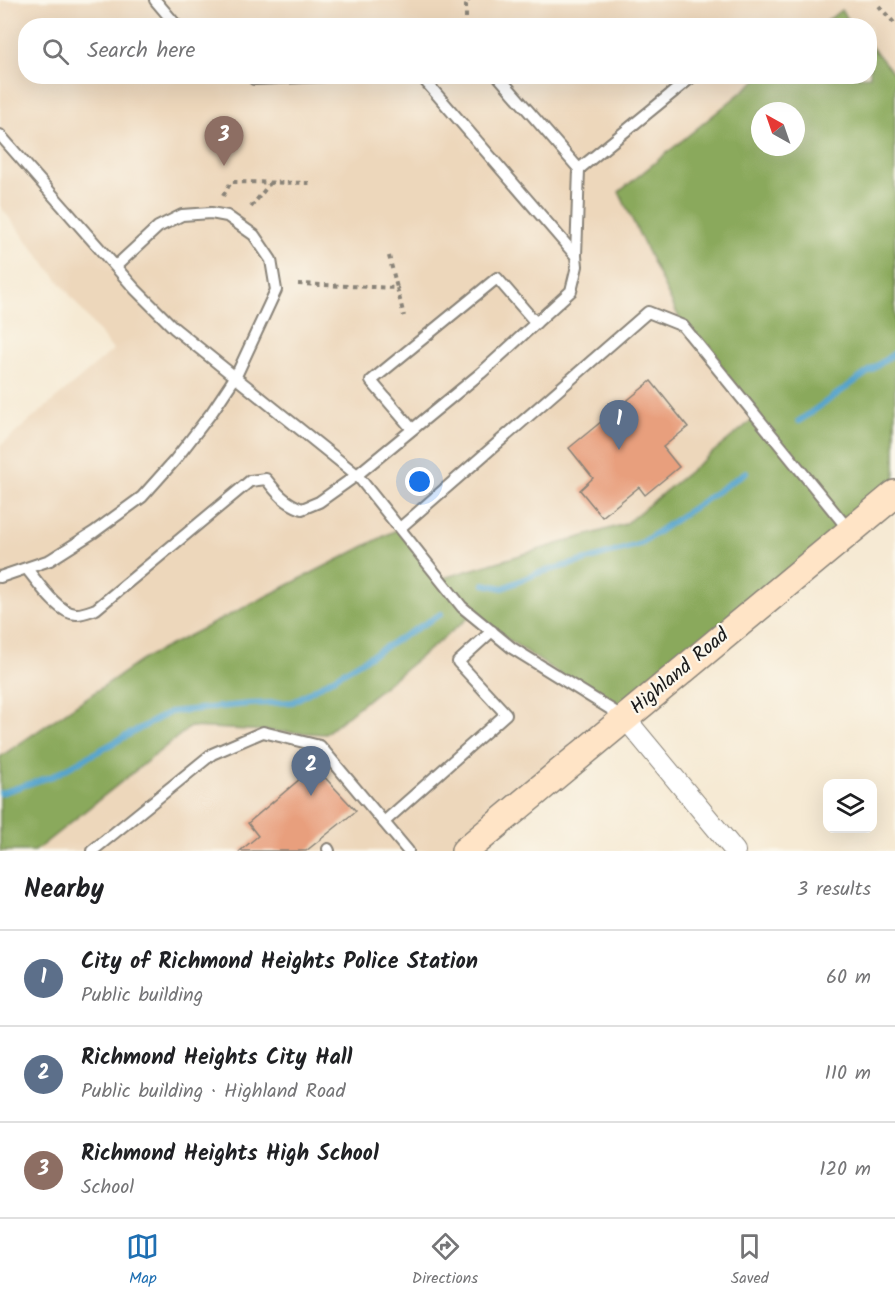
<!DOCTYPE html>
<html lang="en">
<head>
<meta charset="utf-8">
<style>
  :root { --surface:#fff; --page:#f6f6f6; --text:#202124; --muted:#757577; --line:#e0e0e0; --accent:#1f6fb2 }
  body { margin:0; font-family:Kalam,sans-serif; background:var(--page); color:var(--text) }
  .controls { position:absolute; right:18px; bottom:18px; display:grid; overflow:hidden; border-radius:12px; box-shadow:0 6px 24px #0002 }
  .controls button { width:54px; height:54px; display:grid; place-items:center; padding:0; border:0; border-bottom:2px solid var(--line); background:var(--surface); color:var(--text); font:30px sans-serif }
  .compass { position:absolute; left:751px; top:102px; width:54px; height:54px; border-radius:50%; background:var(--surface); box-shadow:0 6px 24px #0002; rotate:320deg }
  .you { position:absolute; left:420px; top:482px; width:21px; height:21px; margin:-15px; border:4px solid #fff; border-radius:50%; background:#1a73e8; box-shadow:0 0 0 9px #1a73e833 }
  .badge { display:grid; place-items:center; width:39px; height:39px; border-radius:50%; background:var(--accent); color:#fff; font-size:20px; font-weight:700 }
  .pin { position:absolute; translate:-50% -50px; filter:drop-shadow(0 2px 3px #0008) }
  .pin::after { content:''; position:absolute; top:32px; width:21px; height:18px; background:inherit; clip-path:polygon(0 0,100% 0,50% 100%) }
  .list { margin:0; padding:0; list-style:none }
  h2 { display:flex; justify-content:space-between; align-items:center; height:78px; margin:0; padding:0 24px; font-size:26px }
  h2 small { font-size:20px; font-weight:400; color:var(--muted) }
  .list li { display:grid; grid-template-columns:39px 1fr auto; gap:18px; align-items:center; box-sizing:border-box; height:96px; padding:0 24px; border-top:2px solid var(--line) }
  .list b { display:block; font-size:22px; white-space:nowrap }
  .list p { margin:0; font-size:20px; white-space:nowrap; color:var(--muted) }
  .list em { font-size:20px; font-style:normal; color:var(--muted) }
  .icon { flex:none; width:33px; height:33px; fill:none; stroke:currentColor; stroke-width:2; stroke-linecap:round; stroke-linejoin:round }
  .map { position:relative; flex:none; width:895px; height:851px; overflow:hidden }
  .search { position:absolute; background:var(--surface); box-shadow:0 6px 24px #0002; left:18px; right:18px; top:18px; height:66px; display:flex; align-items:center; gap:15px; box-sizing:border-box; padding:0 21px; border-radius:24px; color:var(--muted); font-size:22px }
  .sheet { height:366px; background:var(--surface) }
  nav { display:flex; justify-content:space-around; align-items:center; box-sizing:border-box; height:84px; border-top:2px solid var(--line); background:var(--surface); font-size:16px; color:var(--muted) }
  nav a { display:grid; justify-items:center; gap:3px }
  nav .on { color:var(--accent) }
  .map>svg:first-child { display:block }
  .built { fill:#edd7bb }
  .forest { fill:#8aa95c; stroke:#53623c; stroke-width:1.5; fill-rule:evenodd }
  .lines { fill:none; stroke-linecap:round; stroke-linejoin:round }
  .stream { stroke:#52a3cc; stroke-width:6 }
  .building { fill:#e89f7d }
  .lane-casing { stroke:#898378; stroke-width:14 }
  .street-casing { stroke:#898378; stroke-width:22 }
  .secondary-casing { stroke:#898378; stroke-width:30 }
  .path { stroke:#898378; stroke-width:4; stroke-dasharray:4.5 4.5; stroke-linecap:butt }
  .lane { stroke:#fff; stroke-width:10 }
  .street { stroke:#fff; stroke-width:20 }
  .secondary { stroke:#ffe4c6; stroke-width:27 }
  .labels { text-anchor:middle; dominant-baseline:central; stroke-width:4.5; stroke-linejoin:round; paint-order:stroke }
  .street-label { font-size:20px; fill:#1c1c1c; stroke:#fbf7ec }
</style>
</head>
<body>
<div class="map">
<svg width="895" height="851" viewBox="0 0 895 851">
  <rect width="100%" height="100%" fill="#fbf7ec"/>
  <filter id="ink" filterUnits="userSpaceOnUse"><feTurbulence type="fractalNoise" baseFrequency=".0167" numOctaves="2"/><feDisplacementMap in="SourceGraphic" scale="12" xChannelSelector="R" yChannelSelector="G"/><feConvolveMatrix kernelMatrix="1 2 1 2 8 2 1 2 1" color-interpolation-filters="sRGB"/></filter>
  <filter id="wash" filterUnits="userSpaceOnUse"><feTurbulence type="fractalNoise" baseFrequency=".008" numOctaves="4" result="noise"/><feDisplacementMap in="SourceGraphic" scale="24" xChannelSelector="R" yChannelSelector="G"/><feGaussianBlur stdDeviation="1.35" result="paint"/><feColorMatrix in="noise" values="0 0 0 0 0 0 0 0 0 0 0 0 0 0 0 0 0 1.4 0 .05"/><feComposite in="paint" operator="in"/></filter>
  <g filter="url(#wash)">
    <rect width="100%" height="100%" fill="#f6ead4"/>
    <!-- built -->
    <g class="built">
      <path d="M0,0H895V75L870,45V26L853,25L841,11L822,26H26V76L760,77L619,192L757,416L626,524L440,579L400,529L145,658L0,757V446L113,350L0,206Z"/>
      <path d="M472,615L625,718L473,851H35L190,727L325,734Z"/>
    </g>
    <!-- forest -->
    <g class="forest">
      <path d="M841,10L853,25H822Z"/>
      <path d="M870,45L895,75V494L625,718L472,615L325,734L190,727L35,851H0V757L145,658L400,528L440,579L625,524L756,417L683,326L619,192L760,77L870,76ZM760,111H796V147H760Z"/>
    </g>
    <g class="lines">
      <!-- stream -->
      <g class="stream">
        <path d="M799,421L895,353"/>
        <path d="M484,584L503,588L538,573L587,560L640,544L746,472"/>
        <path d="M1,793L53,776L170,712L249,704L293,702L441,614"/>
      </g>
    </g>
    <g id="blocks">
      <!-- building -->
      <g class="building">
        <path d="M651,381L688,427L663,447L679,467L645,495L639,487L602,517L580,490L593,478L569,448Z"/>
        <path d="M317,769L356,811L306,851H240L258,836L248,823L300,779L303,782Z"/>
      </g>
    </g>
  </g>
  <g filter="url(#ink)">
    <use href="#blocks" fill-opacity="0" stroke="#898378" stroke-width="1.5"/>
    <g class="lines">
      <defs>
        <g id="lane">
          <path d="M155,0L177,26"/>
          <path d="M251,76L254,79L328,76"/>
          <path d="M421,76L576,256L577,266L571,291L481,373L357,475L462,607L512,648L625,718"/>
          <path d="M498,76L579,169L693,76"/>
          <path d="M0,135L135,289L174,328L357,475L319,502L302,509C285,503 277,493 266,479L250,481L96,609C90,611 83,614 77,614C59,615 37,581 27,569"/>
          <path d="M576,256L579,169"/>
          <path d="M412,429L371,381L497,278L536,323"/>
          <path d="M400,528L648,312L683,326L849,530"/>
          <path d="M0,577L50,560L94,532L142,497L175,460L212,412L236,376L276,290L271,260L254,235L227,216L211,213L182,215L158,227L116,266"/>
          <path d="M384,822L506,714L458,662L492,631"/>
          <path d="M328,849L329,851"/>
          <path d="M92,851L212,754L263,732L320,746L408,851"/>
        </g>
        <path id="street" d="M625,718L735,851"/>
        <path id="secondary" d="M465,851L895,494"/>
      </defs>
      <!-- lane casing -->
      <use href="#lane" class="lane-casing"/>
      <!-- street casing -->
      <use href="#street" class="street-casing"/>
      <!-- secondary casing -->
      <use href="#secondary" class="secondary-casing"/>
      <!-- path -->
      <g class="path">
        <path d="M879,6L895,24"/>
        <path d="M466,18V2L469,0"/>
        <path d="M223,196L231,182L313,183"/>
        <path d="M251,207L271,182"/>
        <path d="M389,256L397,288"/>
        <path d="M298,284L397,288L404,316"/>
      </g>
      <!-- lane -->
      <use href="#lane" class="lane"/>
      <!-- street -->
      <use href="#street" class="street"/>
      <!-- secondary -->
      <use href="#secondary" class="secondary"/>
    </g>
  </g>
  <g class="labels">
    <!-- street labels -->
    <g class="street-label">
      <text transform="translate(680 672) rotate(-40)">Highland Road</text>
    </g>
  </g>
</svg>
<div class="controls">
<button><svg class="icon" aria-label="layers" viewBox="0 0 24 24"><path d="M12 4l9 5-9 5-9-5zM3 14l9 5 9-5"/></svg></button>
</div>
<svg class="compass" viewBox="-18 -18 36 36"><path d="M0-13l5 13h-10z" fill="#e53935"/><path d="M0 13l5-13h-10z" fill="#757577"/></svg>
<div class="you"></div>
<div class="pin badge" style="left:619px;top:450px;background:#5c6f8a">1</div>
<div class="pin badge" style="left:311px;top:796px;background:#5c6f8a">2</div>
<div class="pin badge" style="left:224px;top:166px;background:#8d6e63">3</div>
<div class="search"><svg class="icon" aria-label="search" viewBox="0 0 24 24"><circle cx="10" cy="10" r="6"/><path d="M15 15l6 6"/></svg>Search here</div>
</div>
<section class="sheet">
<h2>Nearby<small>3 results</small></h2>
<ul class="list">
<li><span class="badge" style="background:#5c6f8a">1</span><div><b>City of Richmond Heights Police Station</b><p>Public building</p></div><em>60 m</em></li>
<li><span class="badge" style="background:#5c6f8a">2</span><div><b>Richmond Heights City Hall</b><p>Public building · Highland Road</p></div><em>110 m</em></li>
<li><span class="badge" style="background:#8d6e63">3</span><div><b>Richmond Heights High School</b><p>School</p></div><em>120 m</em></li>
</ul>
</section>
<nav>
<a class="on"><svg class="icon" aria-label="map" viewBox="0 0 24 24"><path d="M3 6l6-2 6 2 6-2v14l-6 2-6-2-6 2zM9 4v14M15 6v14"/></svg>Map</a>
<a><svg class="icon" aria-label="directions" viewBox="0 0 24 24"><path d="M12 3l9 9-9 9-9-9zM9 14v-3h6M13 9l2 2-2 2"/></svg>Directions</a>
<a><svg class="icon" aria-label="saved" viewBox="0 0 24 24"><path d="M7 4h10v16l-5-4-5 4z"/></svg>Saved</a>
</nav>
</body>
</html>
